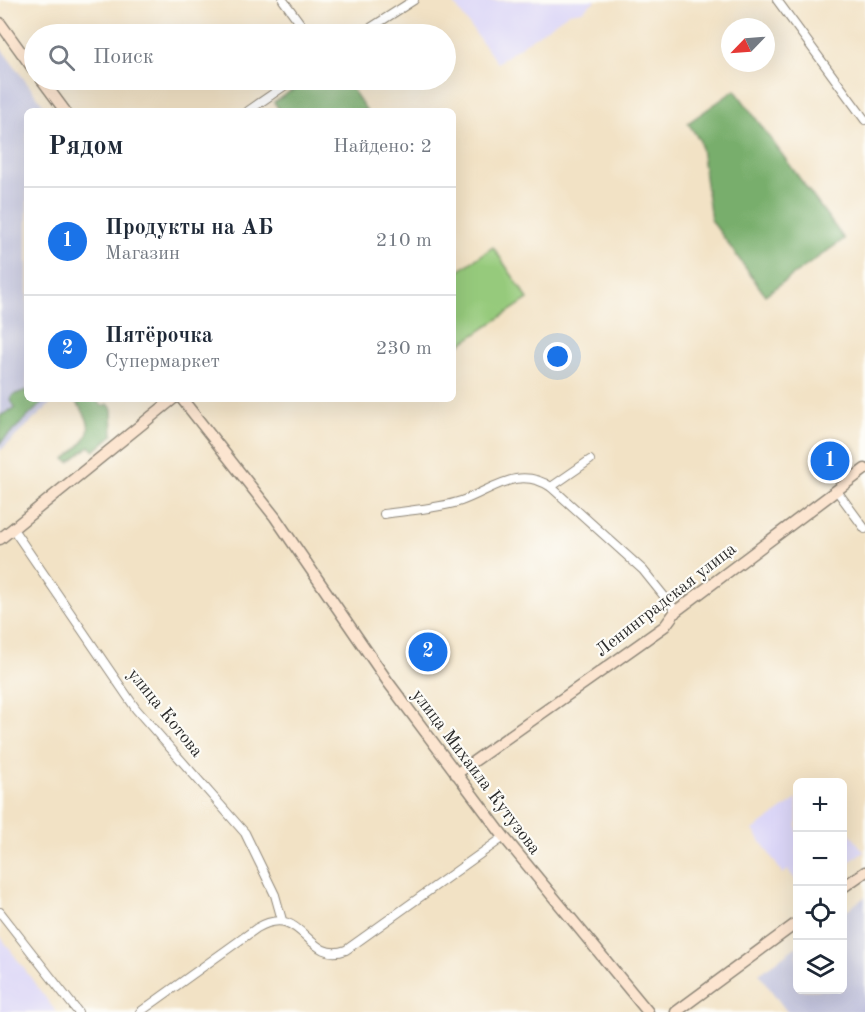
<!DOCTYPE html>
<html lang="ru">
<head>
<meta charset="utf-8">
<style>
  :root { --surface:#fff; --page:#f6f6f7; --text:#1f2937; --muted:#747a83; --line:#e0e1e3; --accent:#1a73e8 }
  body { margin:0; font-family:"Old Standard TT",serif; background:var(--page); color:var(--text) }
  .controls { position:absolute; right:18px; bottom:18px; display:grid; overflow:hidden; border-radius:9px; box-shadow:0 6px 24px #0002 }
  .controls button { width:54px; height:54px; display:grid; place-items:center; padding:0; border:0; border-bottom:2px solid var(--line); background:var(--surface); color:var(--text); font:30px sans-serif }
  .compass { position:absolute; left:721px; top:18px; width:54px; height:54px; border-radius:50%; background:var(--surface); box-shadow:0 6px 24px #0002; rotate:245deg }
  .you { position:absolute; left:558px; top:357px; width:21px; height:21px; margin:-15px; border:4px solid #fff; border-radius:50%; background:#1a73e8; box-shadow:0 0 0 9px #1a73e833 }
  .badge { display:grid; place-items:center; width:39px; height:39px; border-radius:50%; background:var(--accent); color:#fff; font-size:20px; font-weight:700 }
  .pin { position:absolute; translate:-50% -50%; border:3px solid #fff; box-shadow:0 2px 6px #0006 }
  .list { margin:0; padding:0; list-style:none }
  h2 { display:flex; justify-content:space-between; align-items:center; height:78px; margin:0; padding:0 24px; font-size:26px }
  h2 small { font-size:20px; font-weight:400; color:var(--muted) }
  .list li { display:grid; grid-template-columns:39px 1fr auto; gap:18px; align-items:center; box-sizing:border-box; height:108px; padding:0 24px; border-top:2px solid var(--line) }
  .list b { display:block; font-size:22px; white-space:nowrap }
  .list p { margin:0; font-size:20px; white-space:nowrap; color:var(--muted) }
  .list em { font-size:20px; font-style:normal; color:var(--muted) }
  .icon { flex:none; width:33px; height:33px; fill:none; stroke:currentColor; stroke-width:2; stroke-linecap:round; stroke-linejoin:round }
  .map { position:relative; flex:none; width:865px; height:1012px; overflow:hidden }
  .search { position:absolute; background:var(--surface); box-shadow:0 6px 24px #0002; left:24px; top:24px; width:432px; height:66px; display:flex; align-items:center; gap:15px; box-sizing:border-box; padding:0 21px; border-radius:33px; color:var(--muted); font-size:22px }
  .panel { position:absolute; background:var(--surface); box-shadow:0 6px 24px #0002; left:24px; top:108px; width:432px; height:294px; border-radius:9px }
  .map>svg:first-child { display:block }
  .built { fill:#dbd6f7 }
  .industrial { fill:#c1c2dd }
  .green { fill:#96ca7c; stroke:#607a54; stroke-width:1.5 }
  .forest { fill:#78ae6c; stroke:#526c4c; stroke-width:1.5 }
  .lines { fill:none; stroke-linecap:round; stroke-linejoin:round }
  .street-casing { stroke:#8e8678; stroke-width:10 }
  .secondary-casing { stroke:#8e8678; stroke-width:13 }
  .street { stroke:#fff; stroke-width:8 }
  .secondary { stroke:#fce5d0; stroke-width:10 }
  .labels { text-anchor:middle; dominant-baseline:central; stroke-width:4.5; stroke-linejoin:round; paint-order:stroke }
  .street-label { font-size:18px; fill:#2b2b2b; stroke:#fdfcf7 }
</style>
</head>
<body>
<div class="map">
<svg width="865" height="1012" viewBox="0 0 865 1012">
  <rect width="100%" height="100%" fill="#fdfcf7"/>
  <filter id="ink" filterUnits="userSpaceOnUse"><feTurbulence type="fractalNoise" baseFrequency=".0167" numOctaves="2"/><feDisplacementMap in="SourceGraphic" scale="12" xChannelSelector="R" yChannelSelector="G"/><feConvolveMatrix kernelMatrix="1 2 1 2 8 2 1 2 1" color-interpolation-filters="sRGB"/></filter>
  <filter id="wash" filterUnits="userSpaceOnUse"><feTurbulence type="fractalNoise" baseFrequency=".008" numOctaves="4" result="noise"/><feDisplacementMap in="SourceGraphic" scale="24" xChannelSelector="R" yChannelSelector="G"/><feGaussianBlur stdDeviation="1.35" result="paint"/><feColorMatrix in="noise" values="0 0 0 0 0 0 0 0 0 0 0 0 0 0 0 0 0 1.4 0 .05"/><feComposite in="paint" operator="in"/></filter>
  <g filter="url(#wash)">
    <rect width="100%" height="100%" fill="#f2e2c5"/>
    <!-- built -->
    <g class="built">
      <path d="M596,0L582,11L569,13L497,63L452,1Z"/>
      <path d="M797,799V882L788,870L783,874L753,830Z"/>
      <path d="M842,808L848,816L847,829L864,852L843,866Z"/>
      <path d="M0,936L56,1012H0Z"/>
    </g>
    <!-- industrial -->
    <g class="industrial">
      <path d="M0,47L48,111H27V399H56L0,451Z"/>
      <path d="M865,897V1012H787L759,974L797,946L798,990H842L843,913Z"/>
    </g>
    <!-- green -->
    <path class="green" d="M493,247L528,299L453,349V275Z"/>
    <!-- forest -->
    <g class="forest">
      <path d="M308,80H346L367,111H280L274,102Z"/>
      <path d="M735,90L844,239L765,295L711,220L700,141L688,123Z"/>
      <path d="M27,390V399H41L42,403L0,443V416L15,408L10,400L13,395Z"/>
      <path d="M73,399H95L102,406L108,404L112,409L113,435L94,451L90,446L69,462L65,459C90,438 99,427 73,399Z"/>
    </g>
  </g>
  <g filter="url(#ink)">
    <g class="lines">
      <defs>
        <g id="street">
          <path d="M283,0L308,34"/>
          <path d="M777,0L865,120"/>
          <path d="M361,34L414,0"/>
          <path d="M248,111L293,80"/>
          <path d="M551,487L590,460"/>
          <path d="M837,491L865,529"/>
          <path d="M384,514C409,510 437,509 461,501C492,490 518,465 551,487L643,570L676,611"/>
          <path d="M13,529L136,709L245,833L275,895L282,920"/>
          <path d="M0,912L78,1012"/>
          <path d="M140,1012L257,928C304,901 306,965 346,950L504,837"/>
        </g>
        <g id="secondary">
          <path d="M0,23L34,70"/>
          <path d="M42,80L65,111"/>
          <path d="M182,399L275,517L388,682L504,837L648,1012"/>
          <path d="M0,539L173,399"/>
          <path d="M456,774L665,626L676,611L865,469"/>
          <path d="M842,888L865,872"/>
          <path d="M676,1012L798,922"/>
        </g>
      </defs>
      <!-- street casing -->
      <use href="#street" class="street-casing"/>
      <!-- secondary casing -->
      <use href="#secondary" class="secondary-casing"/>
      <!-- street -->
      <use href="#street" class="street"/>
      <!-- secondary -->
      <use href="#secondary" class="secondary"/>
    </g>
  </g>
  <g class="labels">
    <!-- street labels -->
    <g class="street-label">
      <text transform="translate(666 600) rotate(-38)">Ленинградская улица</text>
      <text transform="translate(165 713) rotate(51)">улица Котова</text>
      <text transform="translate(476 772) rotate(53)">улица Михаила Кутузова</text>
    </g>
  </g>
</svg>
<div class="controls">
<button>+</button>
<button>−</button>
<button><svg class="icon" aria-label="locate" viewBox="0 0 24 24"><circle cx="12" cy="12" r="6"/><path d="M12 2v4M12 18v4M2 12h4M18 12h4"/></svg></button>
<button><svg class="icon" aria-label="layers" viewBox="0 0 24 24"><path d="M12 4l9 5-9 5-9-5zM3 14l9 5 9-5"/></svg></button>
</div>
<svg class="compass" viewBox="-18 -18 36 36"><path d="M0-13l5 13h-10z" fill="#e53935"/><path d="M0 13l5-13h-10z" fill="#747a83"/></svg>
<div class="you"></div>
<div class="pin badge" style="left:830px;top:461px">1</div>
<div class="pin badge" style="left:428px;top:652px">2</div>
<div class="search"><svg class="icon" aria-label="search" viewBox="0 0 24 24"><circle cx="10" cy="10" r="6"/><path d="M15 15l6 6"/></svg>Поиск</div>
<section class="panel">
<h2>Рядом<small>Найдено: 2</small></h2>
<ul class="list">
<li><span class="badge">1</span><div><b>Продукты на АБ</b><p>Магазин</p></div><em>210 m</em></li>
<li><span class="badge">2</span><div><b>Пятёрочка</b><p>Супермаркет</p></div><em>230 m</em></li>
</ul>
</section>
</div>
</body>
</html>
